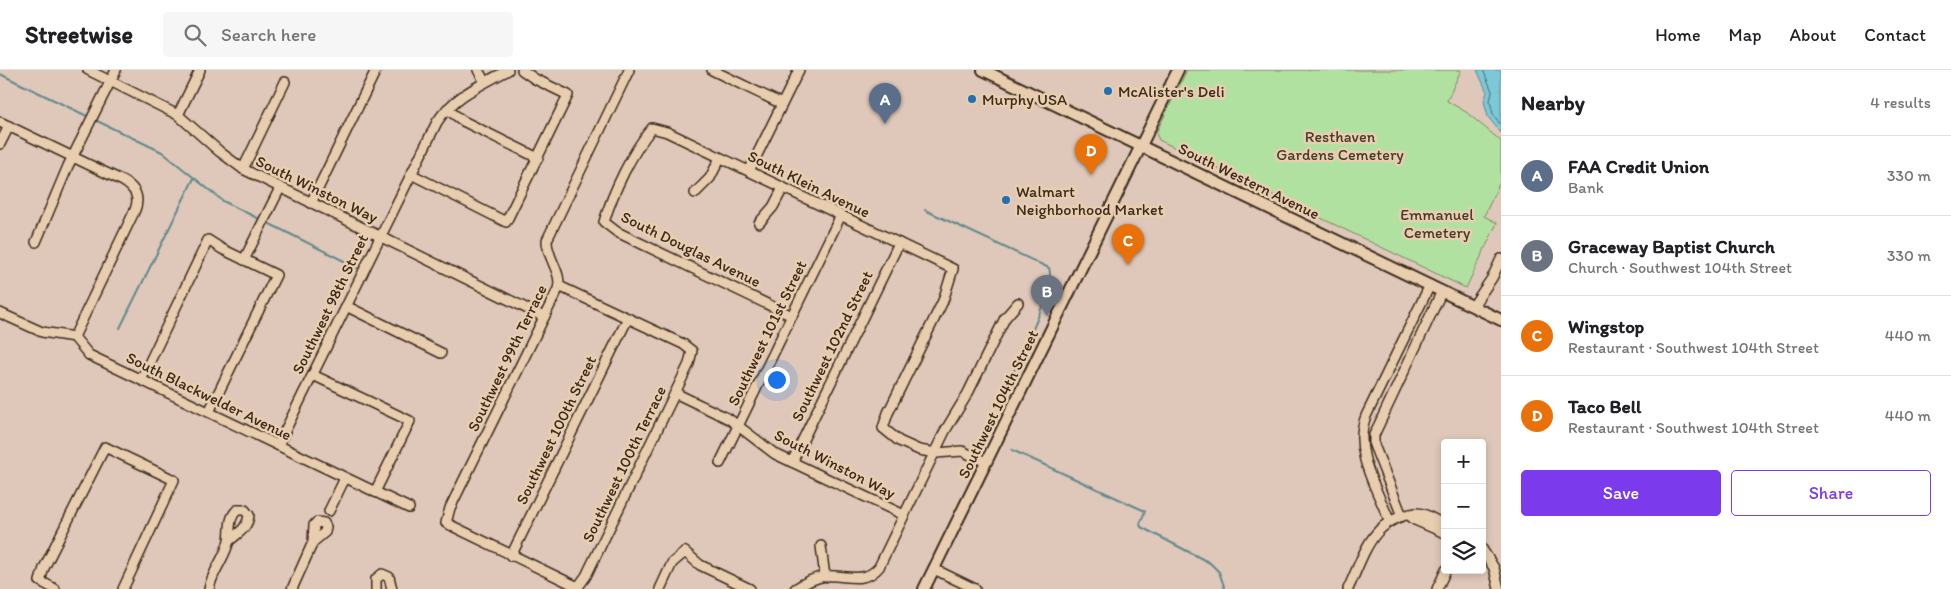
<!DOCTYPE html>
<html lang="en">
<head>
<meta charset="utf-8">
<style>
  :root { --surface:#fff; --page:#f6f6f6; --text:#202124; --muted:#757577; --line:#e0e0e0; --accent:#7c3aed }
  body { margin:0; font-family:Itim,sans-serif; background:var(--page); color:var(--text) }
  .controls { position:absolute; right:15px; bottom:15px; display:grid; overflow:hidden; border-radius:5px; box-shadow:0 2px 8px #0003 }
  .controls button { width:45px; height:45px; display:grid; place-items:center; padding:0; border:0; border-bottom:1px solid var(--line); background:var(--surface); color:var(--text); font:25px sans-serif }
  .you { position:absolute; left:776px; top:309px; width:18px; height:18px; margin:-12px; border:4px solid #fff; border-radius:50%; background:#1a73e8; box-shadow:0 0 0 8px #1a73e833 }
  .badge { display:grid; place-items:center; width:32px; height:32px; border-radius:50%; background:var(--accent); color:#fff; font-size:16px; font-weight:700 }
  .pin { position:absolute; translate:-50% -41px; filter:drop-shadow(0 1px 2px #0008) }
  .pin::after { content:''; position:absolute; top:26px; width:18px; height:15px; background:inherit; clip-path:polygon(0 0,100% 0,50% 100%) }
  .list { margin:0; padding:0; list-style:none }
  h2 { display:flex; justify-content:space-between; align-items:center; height:65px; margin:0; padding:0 20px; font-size:21px }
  h2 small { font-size:16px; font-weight:400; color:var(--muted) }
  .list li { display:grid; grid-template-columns:32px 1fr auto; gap:15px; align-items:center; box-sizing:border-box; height:80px; padding:0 20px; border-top:1px solid var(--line) }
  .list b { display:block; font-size:19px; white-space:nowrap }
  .list p { margin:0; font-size:16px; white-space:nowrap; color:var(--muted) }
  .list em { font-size:16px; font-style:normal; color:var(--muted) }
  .actions { display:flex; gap:10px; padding:15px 20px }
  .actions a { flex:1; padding:11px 0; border:1px solid var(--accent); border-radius:5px; text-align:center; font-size:18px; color:var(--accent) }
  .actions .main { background:var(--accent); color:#fff }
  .icon { flex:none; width:28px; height:28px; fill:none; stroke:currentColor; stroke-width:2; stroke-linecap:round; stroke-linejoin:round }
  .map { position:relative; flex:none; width:1501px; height:519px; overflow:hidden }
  header { display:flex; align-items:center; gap:30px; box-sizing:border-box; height:70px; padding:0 25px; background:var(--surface); border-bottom:1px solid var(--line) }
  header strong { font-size:24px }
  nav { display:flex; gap:28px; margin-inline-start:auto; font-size:18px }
  .search { width:350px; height:45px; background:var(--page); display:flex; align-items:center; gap:12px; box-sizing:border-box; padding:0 18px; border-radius:5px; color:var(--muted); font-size:19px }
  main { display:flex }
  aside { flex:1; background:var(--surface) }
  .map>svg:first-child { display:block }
  .green { fill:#b1e1a0; stroke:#76865f }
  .water { fill:#7ac8d8; stroke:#61898e }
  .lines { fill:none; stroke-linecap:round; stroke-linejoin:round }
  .shore { stroke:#546968; stroke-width:1 }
  .stream { stroke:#61898e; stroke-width:2 }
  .minor-casing { stroke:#3b2a1e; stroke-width:12 }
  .major-casing { stroke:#3b2a1e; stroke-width:14 }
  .minor { stroke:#e8ceaf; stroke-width:9 }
  .major { stroke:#e8ceaf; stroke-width:10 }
  .poi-dot { fill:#1f6fb2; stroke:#e8ceaf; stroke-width:2 }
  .labels { text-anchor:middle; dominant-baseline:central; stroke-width:5; stroke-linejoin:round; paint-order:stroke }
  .poi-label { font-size:16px; fill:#3b2a1e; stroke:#e8ceaf; text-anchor:start }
  .park-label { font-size:16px; fill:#473c2b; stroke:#e8ceaf }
  .street-label { font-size:16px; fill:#3b2a1e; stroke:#e8ceaf }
</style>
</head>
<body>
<header>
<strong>Streetwise</strong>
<div class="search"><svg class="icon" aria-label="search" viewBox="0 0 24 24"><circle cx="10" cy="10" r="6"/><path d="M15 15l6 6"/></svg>Search here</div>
<nav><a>Home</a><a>Map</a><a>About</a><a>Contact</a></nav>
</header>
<main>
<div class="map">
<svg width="1501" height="519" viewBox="0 0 1501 519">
  <rect width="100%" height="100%" fill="#dfc8b9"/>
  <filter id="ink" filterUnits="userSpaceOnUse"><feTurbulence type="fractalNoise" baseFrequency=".02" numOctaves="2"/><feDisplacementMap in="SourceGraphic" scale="10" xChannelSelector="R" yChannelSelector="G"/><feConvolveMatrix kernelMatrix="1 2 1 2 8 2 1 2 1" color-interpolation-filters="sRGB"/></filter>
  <g filter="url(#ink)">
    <!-- green -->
    <path class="green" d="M1187,0H1461L1447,31L1466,42L1501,71V110L1484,146L1497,153L1466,218L1159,70L1156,63Z"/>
    <!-- water -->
    <path class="water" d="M1477,0H1501V63L1488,47L1484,31L1487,22Z"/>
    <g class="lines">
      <!-- shore -->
      <path class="shore" d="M1483,0L1492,21L1490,31L1493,44L1501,55"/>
      <!-- stream -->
      <g class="stream">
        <path d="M0,4L89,47"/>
        <path d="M95,50L162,82L223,131L261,150"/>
        <path d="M925,140L1049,198C1057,217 1015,296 1006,319L1008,322"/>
        <path d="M266,152L360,199"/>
        <path d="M120,258L194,108"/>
        <path d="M1012,380L1145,441L1140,454L1141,457L1210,493L1219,502L1225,519"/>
      </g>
      <defs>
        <g id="minor">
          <path d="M88,0L178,45L220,82L243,99L544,247"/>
          <path d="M478,0L485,12"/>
          <path d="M712,0L782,34"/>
          <path d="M447,39L463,51L538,88"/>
          <path d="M178,45L200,0"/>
          <path d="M0,52L123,111C135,118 140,127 135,140L74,267"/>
          <path d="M0,74L9,56"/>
          <path d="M243,99L285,12"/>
          <path d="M749,101L799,0"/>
          <path d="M411,104L506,152L568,25L535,9L522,0"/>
          <path d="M695,123L710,108L720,88"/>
          <path d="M311,133L376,0"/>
          <path d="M759,153L773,137L783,118"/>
          <path d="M36,172L68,96L116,0"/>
          <path d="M244,190L280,118"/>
          <path d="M559,216L683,274L692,281L689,294L675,323L586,506L578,517L446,453L450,438L558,219C563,203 546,187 547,170L629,0"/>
          <path d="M346,236L441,283"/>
          <path d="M1473,236L1492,208L1501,189"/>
          <path d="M0,243L42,262L74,267L89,285L409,438"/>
          <path d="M792,246L617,162L604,152C613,122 632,82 652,58L667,62L953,199L943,231L888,343L883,358L899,371L919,380L936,383L962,381L986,392"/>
          <path d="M313,305L410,351L375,422"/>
          <path d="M141,310L208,170L222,179L276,205L209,342"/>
          <path d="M675,323L729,349L775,384L904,445"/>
          <path d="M278,375L437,52C454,26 481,15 508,0"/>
          <path d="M792,392L899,173"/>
          <path d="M720,393L841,145"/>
          <path d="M329,441L345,408"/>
          <path d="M1402,446L1374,375V365L1442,221"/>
          <path d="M1410,446L1415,450L1445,463"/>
          <path d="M1389,450C1377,419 1352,380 1366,346L1430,215"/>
          <path d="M821,476L825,507"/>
          <path d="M1482,479L1494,498L1499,519"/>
          <path d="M511,486L628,248"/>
          <path d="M934,499L975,519"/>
          <path d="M55,519L40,511L44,498L105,377L174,410L123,519"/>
          <path d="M209,519C212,501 226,487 229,470C231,458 228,449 237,440H245L249,445C248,458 238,463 229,471"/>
          <path d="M292,519L313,472L314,455L317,452L324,453L326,457L325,462L313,472"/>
          <path d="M376,519V509L382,504L389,507L392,519"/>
          <path d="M660,519L672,493L685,482L700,495L750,519"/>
          <path d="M795,519C804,513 815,508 825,506C845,504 864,515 879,497L945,361L968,323L1005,248L1018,233"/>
          <path d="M1348,519C1365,483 1371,449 1416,443C1425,442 1437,452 1445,455"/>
          <path d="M1437,519L1446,500"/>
        </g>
        <g id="major">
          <path d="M983,0L1501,250"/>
          <path d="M924,519L1178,0"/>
        </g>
      </defs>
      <!-- minor casing -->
      <use href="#minor" class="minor-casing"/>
      <!-- major casing -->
      <use href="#major" class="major-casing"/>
      <!-- minor -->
      <use href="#minor" class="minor"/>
      <!-- major -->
      <use href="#major" class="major"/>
    </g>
  </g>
  <!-- markers -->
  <g class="poi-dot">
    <circle cx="1108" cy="21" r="5"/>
    <circle cx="972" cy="29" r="5"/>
    <circle cx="1006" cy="130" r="5"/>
  </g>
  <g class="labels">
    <!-- poi labels -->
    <g class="poi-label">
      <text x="1118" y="21">McAlister's Deli</text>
      <text x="982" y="29">Murphy USA</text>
      <text x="1016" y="121">Walmart<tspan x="1016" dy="18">Neighborhood Market</tspan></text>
    </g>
    <!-- park labels -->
    <g class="park-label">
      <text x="1340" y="66">Resthaven<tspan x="1340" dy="18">Gardens Cemetery</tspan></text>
      <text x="1437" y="144">Emmanuel<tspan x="1437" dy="18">Cemetery</tspan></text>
    </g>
    <!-- street labels -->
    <g class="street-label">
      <text transform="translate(1249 111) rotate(26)">South Western Avenue</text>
      <text transform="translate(809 114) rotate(26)">South Klein Avenue</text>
      <text transform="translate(317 119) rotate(26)">South Winston Way</text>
      <text transform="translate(691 179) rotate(26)">South Douglas Avenue</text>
      <text transform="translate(330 234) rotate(-64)">Southwest 98th Street</text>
      <text transform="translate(767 263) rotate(-64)">Southwest 101st Street</text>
      <text transform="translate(832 276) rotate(-64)">Southwest 102nd Street</text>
      <text transform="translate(507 288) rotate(-64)">Southwest 99th Terrace</text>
      <text transform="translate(209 326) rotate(26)">South Blackwelder Avenue</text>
      <text transform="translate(998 334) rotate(-64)">Southwest 104th Street</text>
      <text transform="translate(556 360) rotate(-64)">Southwest 100th Street</text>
      <text transform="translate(624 394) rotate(-64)">Southwest 100th Terrace</text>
      <text transform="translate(835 394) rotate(27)">South Winston Way</text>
    </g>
  </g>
</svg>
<div class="controls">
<button>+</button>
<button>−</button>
<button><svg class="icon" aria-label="layers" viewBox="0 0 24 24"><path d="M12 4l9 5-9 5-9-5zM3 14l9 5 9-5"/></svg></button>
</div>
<div class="you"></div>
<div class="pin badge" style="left:885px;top:54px;background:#5c6f8a">A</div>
<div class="pin badge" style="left:1047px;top:246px;background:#6b7280">B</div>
<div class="pin badge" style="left:1128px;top:195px;background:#e8710a">C</div>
<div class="pin badge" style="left:1091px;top:105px;background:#e8710a">D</div>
</div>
<aside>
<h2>Nearby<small>4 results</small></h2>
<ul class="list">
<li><span class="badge" style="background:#5c6f8a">A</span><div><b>FAA Credit Union</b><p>Bank</p></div><em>330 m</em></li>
<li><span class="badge" style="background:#6b7280">B</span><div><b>Graceway Baptist Church</b><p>Church · Southwest 104th Street</p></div><em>330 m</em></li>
<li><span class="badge" style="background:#e8710a">C</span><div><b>Wingstop</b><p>Restaurant · Southwest 104th Street</p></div><em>440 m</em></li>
<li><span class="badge" style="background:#e8710a">D</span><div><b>Taco Bell</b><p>Restaurant · Southwest 104th Street</p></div><em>440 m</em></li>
</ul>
<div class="actions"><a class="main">Save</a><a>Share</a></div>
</aside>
</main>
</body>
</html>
